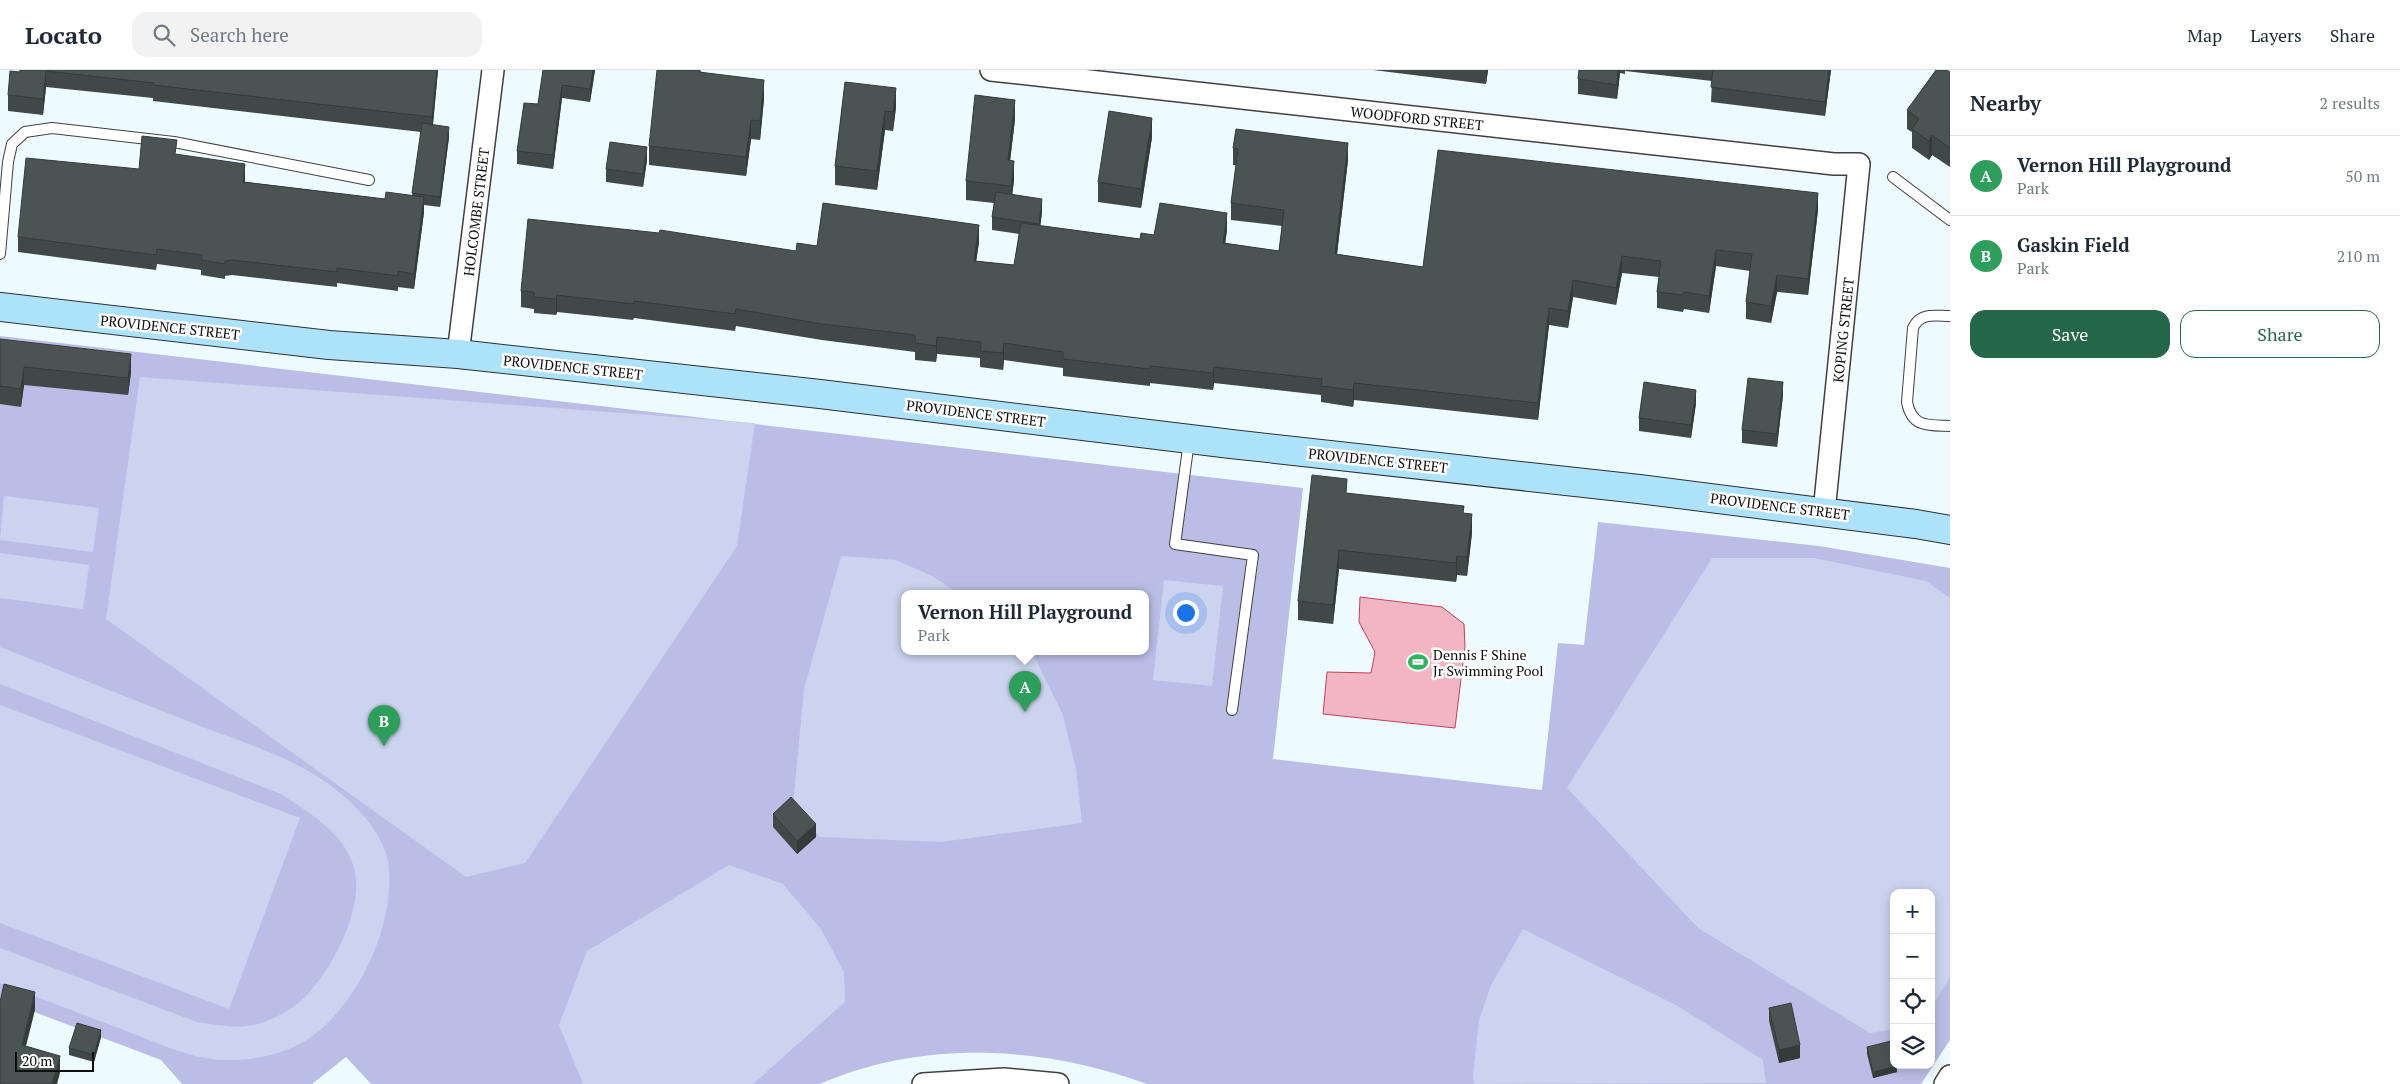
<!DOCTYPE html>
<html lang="en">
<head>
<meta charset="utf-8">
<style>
  :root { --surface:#fff; --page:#f2f2f3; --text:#1f2937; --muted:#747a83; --line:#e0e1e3; --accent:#256849 }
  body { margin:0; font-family:"PT Serif",serif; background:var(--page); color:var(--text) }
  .controls { position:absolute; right:15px; bottom:15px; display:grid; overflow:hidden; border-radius:10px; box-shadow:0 2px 12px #0003 }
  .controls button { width:45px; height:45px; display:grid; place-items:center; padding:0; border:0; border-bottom:1px solid var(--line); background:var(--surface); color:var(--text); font:25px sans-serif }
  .scale { position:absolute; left:15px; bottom:12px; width:79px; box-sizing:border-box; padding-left:5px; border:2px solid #0d0d0d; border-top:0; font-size:14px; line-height:18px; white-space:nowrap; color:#0d0d0d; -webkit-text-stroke:4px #fff; paint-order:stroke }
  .you { position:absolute; left:1185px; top:542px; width:18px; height:18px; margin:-12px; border:4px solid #fff; border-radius:50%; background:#1a73e8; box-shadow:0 0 0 8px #1a73e833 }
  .badge { display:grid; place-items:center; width:32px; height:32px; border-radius:50%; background:var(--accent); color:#fff; font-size:16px; font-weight:700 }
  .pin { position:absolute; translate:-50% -41px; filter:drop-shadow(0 1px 2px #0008) }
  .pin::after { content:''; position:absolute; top:26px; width:18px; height:15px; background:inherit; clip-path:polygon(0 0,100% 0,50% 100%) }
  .popup { position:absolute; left:901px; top:520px; width:248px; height:65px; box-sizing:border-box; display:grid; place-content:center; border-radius:10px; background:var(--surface); filter:drop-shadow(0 1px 4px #0005); font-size:16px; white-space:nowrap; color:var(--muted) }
  .popup b { font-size:19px; color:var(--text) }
  .popup::after { content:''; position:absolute; left:50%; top:100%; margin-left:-10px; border:10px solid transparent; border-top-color:var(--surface) }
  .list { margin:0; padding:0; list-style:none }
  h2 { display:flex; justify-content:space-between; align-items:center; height:65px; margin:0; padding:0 20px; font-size:21px }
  h2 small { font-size:16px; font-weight:400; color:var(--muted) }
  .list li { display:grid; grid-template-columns:32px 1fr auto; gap:15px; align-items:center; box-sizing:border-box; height:80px; padding:0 20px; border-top:1px solid var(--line) }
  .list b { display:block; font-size:19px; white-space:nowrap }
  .list p { margin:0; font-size:16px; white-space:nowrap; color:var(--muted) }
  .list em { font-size:16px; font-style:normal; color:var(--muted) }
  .actions { display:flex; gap:10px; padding:15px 20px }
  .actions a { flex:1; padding:11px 0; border:1px solid var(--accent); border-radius:15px; text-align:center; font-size:18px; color:var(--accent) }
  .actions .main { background:var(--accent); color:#fff }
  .icon { flex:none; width:28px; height:28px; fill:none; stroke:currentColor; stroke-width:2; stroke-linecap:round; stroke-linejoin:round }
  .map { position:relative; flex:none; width:1950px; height:1014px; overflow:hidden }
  header { display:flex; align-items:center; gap:30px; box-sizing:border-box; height:70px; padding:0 25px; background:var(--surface); border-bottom:1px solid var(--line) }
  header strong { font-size:24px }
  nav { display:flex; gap:28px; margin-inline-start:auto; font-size:18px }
  .search { width:350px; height:45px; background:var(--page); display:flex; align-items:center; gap:12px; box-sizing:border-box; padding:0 18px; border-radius:15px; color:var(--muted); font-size:19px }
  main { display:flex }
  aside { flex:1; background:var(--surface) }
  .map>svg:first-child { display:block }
  .green { fill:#babee6; fill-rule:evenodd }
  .pitch { fill:#cbd3ee }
  .water { fill:#f2b6c3; stroke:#c5415a }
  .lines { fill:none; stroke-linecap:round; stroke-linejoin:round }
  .service-casing { stroke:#404040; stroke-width:12 }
  .minor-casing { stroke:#404040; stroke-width:24 }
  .secondary-casing { stroke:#2f2f2f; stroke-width:30 }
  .service { stroke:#fff; stroke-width:10 }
  .minor { stroke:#fff; stroke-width:21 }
  .secondary { stroke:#ade3fa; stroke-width:28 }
  .wall { fill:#404947 }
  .shaded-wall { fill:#343c3a }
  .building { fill:#4a5553; stroke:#343c3a }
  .labels { text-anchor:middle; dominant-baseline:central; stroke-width:5; stroke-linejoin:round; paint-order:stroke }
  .street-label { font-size:14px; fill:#0d0d0d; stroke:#fff }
  .poi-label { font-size:14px; fill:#0d0d0d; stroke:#fff; text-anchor:start }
</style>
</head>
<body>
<header>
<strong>Locato</strong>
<div class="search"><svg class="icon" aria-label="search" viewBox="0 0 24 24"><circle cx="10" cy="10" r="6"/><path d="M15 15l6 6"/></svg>Search here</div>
<nav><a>Map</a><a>Layers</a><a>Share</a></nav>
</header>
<main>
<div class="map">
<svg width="1950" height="1014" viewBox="0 0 1950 1014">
  <rect width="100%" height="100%" fill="#eefbfe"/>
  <!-- green -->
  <path class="green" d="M0,266L1303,418L1273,689L1542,720L1558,573L1584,575L1598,452L1819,476L1950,498V970L1921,1014H1147C1044,976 923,969 820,1014H371L346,987L312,1014H182L161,990L0,929ZM905,523H1145V581H905ZM1894,823H1931V995H1894Z"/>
  <!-- pitch -->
  <g class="pitch">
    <path d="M140,307L755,353L737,476L525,793L466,807L106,549Z"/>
    <path d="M4,426L99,438L93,482L0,470Z"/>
    <path d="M0,483L89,495L83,539L0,528Z"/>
    <path d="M841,486L896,490L932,506L958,523H905V581H1030L1033,584L1063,645L1076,699L1082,753L941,772L820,767L793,736L804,619Z"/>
    <path d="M1712,488H1814L1926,511L1950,528V907L1931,938V823H1894V959L1870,963L1698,858L1567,718Z"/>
    <path d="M1164,510L1223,516L1212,616L1153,610Z"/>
    <path d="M0,577C68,604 135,630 203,657C250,675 301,690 340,723C360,739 383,765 388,791C398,851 357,939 305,971C281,985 251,991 224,990C191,989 160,974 129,962C86,946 43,929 0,913V878L197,952C217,955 241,960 261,953C278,947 293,939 306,926C333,898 365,837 354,798C345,763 308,742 281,724L0,614Z"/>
    <path d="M0,635L300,748L229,939L0,853Z"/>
    <path d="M729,795L783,814L821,859L844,902L845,932L753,1014H583L559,955L587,881Z"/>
    <path d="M1523,859L1676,935L1763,990L1766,1013L1474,1014L1473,1005L1479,950L1491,915Z"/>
  </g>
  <!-- water -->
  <path class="water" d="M1360,527L1442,537L1464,554L1465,576L1455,658L1323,644L1327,602L1371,603L1375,582L1359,552Z"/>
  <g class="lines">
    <defs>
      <g id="service">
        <path d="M1893,107L1950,150"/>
        <path d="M0,184L8,92L12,74L25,62L52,58L174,72L369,110"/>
        <path d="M1950,246C1935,246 1920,242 1913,258L1907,332C1912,358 1928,355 1950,356"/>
        <path d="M1189,371L1175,474L1253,485L1232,640"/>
      </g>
      <g id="minor">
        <path d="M991,0L1834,94H1859L1824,442"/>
        <path d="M458,284L493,0"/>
        <path d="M923,1014L1004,1009L1058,1014"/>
        <path d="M1945,1014L1950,1006"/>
      </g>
      <path id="secondary" d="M0,237L329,275L458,284L820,324L1231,374L1639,419L1916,454L1950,460"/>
    </defs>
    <!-- service casing -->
    <use href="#service" class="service-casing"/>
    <!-- minor casing -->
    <use href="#minor" class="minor-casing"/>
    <!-- secondary casing -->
    <use href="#secondary" class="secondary-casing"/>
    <!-- service -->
    <use href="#service" class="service"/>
    <!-- minor -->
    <use href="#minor" class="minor"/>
    <!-- secondary -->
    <use href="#secondary" class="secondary"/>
  </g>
  <!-- wall -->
  <g class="wall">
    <path d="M20,0H438L433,55L449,67L440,137L424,135V142L414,219L398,217V221L337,213V217L232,205L225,206V209L201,205V200L157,194L156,200L18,182V167L139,99L177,84L245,109V112L385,129L412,126L421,62L153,31V28L46,17L43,45L8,41V25Z"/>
    <path d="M543,0H595L590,32L562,28L553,99L517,94V81L538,34Z"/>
    <path d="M701,0V2L764,29L760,70L751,69L746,106L649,95V76Z"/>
    <path d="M1373,0H1488L1486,14Z"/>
    <path d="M1579,0H1831L1825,46L1711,32L1712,11L1625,1V4L1620,3L1617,29L1578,24V9Z"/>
    <path d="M1950,2V97L1932,85L1929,90L1912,78V62L1907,59V40Z"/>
    <path d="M845,12L896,37L893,61L885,60L877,120L835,115V96Z"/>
    <path d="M1015,49L1010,90L1014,110L1012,125L1042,142L1040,156L1140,169L1154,165L1227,160L1225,173L1279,181L1282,156L1231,150V133L1236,95H1233V78L1348,90L1337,184L1423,197L1818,140L1808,225L1777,222L1771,253L1746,249V232L1750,201L1716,196L1709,243L1684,239L1683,242L1657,238V222L1659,207L1622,203L1616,235L1573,227L1568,258L1549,255L1538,350L1354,330L1353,337L1321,332V325L1214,313L1213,320L1150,313V316L1063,306V298L1004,290L1003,300L980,297V288L937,284L936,292L915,290V282L822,270L736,256L735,261L634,248L633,250L557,242L556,245L534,243V239L521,237V221L796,181L817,176L979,172L976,191L1014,195L1019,164L992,160V147L994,133L966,130V111Z"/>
    <path d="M1152,67L1141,138L1098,132V112Z"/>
    <path d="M647,90L643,117L606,112V99Z"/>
    <path d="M0,269L131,302L128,325L24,315L21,337L0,334Z"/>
    <path d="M1783,325L1777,377L1742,373V360Z"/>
    <path d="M1696,333L1691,368L1639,361V348Z"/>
    <path d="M1347,423L1464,443L1472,463L1467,506L1457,505L1456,512L1339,499L1333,554L1298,550V531Z"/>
    <path d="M773,744L816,767L797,784L773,757Z"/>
    <path d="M1769,938L1800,988L1779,993L1769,951Z"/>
    <path d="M101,967L94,992L69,985V978Z"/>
    <path d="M1867,977L1897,1002L1873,1008L1867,984Z"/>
  </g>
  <!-- shaded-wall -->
  <g class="shaded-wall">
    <path d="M437,0H438L432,63V47Z"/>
    <path d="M593,0H595L590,32V19Z"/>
    <path d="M1486,0H1488L1486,14Z"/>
    <path d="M1618,0H1620V3L1617,29V15Z"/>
    <path d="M1829,0H1831L1825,46V32Z"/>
    <path d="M46,1V17L43,45V29Z"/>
    <path d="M764,10V29L760,70V51Z"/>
    <path d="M562,15V28L553,99V85Z"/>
    <path d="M896,18V37L893,61V42Z"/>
    <path d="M1015,30V49L1008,109V90Z"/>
    <path d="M885,41V60L877,120V101Z"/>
    <path d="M1152,48V67L1141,138V119Z"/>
    <path d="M751,50V69L746,106V87Z"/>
    <path d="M449,57V67L440,137V127Z"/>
    <path d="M1932,65V85L1929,90V71Z"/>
    <path d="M1348,73V90L1335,201V184Z"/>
    <path d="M647,77V90L643,117V104Z"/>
    <path d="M1014,91V110L1011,135V116Z"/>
    <path d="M245,94V109L243,127V112Z"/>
    <path d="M1818,123V140L1808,225V209Z"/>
    <path d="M424,127V142L414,219V204Z"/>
    <path d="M1042,129V142L1039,167V154Z"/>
    <path d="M1227,143V160L1223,189V173Z"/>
    <path d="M979,155V172L974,207V191Z"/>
    <path d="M1716,180V196L1709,243V226Z"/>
    <path d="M1622,186V203L1616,235V218Z"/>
    <path d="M1777,205V222L1771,253V236Z"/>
    <path d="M1573,210V227L1568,258V241Z"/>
    <path d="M557,225V242L556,245V229Z"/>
    <path d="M1549,238V255L1538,350V333Z"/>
    <path d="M937,267V284L936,292V276Z"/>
    <path d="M1004,273V290L1003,300V283Z"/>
    <path d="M131,284V302L128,325V308Z"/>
    <path d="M24,297V315L21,337V319Z"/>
    <path d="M1214,297V313L1213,320V303Z"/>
    <path d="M1783,312V325L1777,377V364Z"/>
    <path d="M1354,313V330L1353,337V320Z"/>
    <path d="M1696,320V333L1691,368V355Z"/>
    <path d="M1472,444V463L1467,506V487Z"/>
    <path d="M1339,480V499L1333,554V535Z"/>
    <path d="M1457,486V505L1456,512V493Z"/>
    <path d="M816,754V767L797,784V771Z"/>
    <path d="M35,922V940L22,992V975Z"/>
    <path d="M101,960V967L94,992V985Z"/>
    <path d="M1800,975V988L1779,993V980Z"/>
    <path d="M60,986V1003L57,1014H52Z"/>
    <path d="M1897,996V1002L1873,1008V1002Z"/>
  </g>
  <!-- building -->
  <g class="building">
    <path d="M20,0H437L432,47L153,15L154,13L46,1L43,29L8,25L10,1L20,2Z"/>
    <path d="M543,0H593L590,19L562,15L553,85L517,81L524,33L538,34Z"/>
    <path d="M657,0H700L699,2L764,10L760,51L751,50L746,87L649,76Z"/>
    <path d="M1579,0H1618L1617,15L1578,9Z"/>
    <path d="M1713,0H1829L1825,32L1711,17Z"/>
    <path d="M1936,0H1947L1950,2V78L1932,65L1929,71L1912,59L1919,49L1907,40Z"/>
    <path d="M845,12L896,18L893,42L885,41L877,101L835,96Z"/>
    <path d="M975,25L1015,30L1008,90L1014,91L1011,116L966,111Z"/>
    <path d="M1109,41L1152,48L1141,119L1098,112Z"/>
    <path d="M422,53L449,57L440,127L412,123Z"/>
    <path d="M1236,59L1348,73L1335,184L1423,197L1438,80L1818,123L1808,209L1777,205L1771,236L1746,232L1752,184L1716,180L1709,226L1684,222L1683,225L1657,222L1661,191L1622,186L1616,218L1573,210L1568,241L1549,238L1538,333L1354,313L1353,320L1321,316L1322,309L1214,297L1213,303L1150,296V299L1063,289V282L1004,273L1003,283L980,281L981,272L937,267L936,276L915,273V265L822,254L736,239L735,244L634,231L633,234L557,225L556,229L534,227V222L521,221L528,149L659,163L660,160L796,181L797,173L817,176L823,133L979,155L974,191L1014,195L1021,153L1140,169L1141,163L1154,165L1160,133L1227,143L1223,173L1279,181L1284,140L1231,133L1238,79L1233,78Z"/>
    <path d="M142,66L177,70L175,84L245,94L243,112L385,129L386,122L424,127L414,204L398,201V206L337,198V202L232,190L225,191V194L201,190L202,185L157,179L156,185L18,167L26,88L139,99Z"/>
    <path d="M610,72L647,77L643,104L606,99Z"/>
    <path d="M996,122L1042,129L1039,154L992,147Z"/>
    <path d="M0,269L131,284L128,308L24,297L21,319L0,316Z"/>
    <path d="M1748,308L1783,312L1777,364L1742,360Z"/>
    <path d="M1644,312L1696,320L1691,355L1639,348Z"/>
    <path d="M1312,405L1347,409L1346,423L1464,436L1463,443L1472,444L1467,487L1457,486L1456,493L1339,480L1333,535L1298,531Z"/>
    <path d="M791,727L816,754L797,771L773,744Z"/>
    <path d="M4,914L35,922L22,975L60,986L52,1014H0V932Z"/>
    <path d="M1791,933L1800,975L1779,980L1769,938Z"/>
    <path d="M77,953L101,960L94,985L69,978Z"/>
    <path d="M1891,971L1894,983V995L1897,996L1873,1002L1867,977Z"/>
  </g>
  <!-- icons -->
  <defs>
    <symbol id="stadium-bare" viewBox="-9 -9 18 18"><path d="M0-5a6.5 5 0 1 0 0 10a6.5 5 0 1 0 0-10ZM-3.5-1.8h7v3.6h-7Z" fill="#2db55f" stroke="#fff" stroke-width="2.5" paint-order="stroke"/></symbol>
  </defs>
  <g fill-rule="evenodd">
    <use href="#stadium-bare" x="1404" y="578" width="28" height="28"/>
  </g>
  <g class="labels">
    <!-- street labels -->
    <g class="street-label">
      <text transform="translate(1417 48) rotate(6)">WOODFORD STREET</text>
      <text transform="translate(476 142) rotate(-83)">HOLCOMBE STREET</text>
      <text transform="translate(170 257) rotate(6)">PROVIDENCE STREET</text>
      <text transform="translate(1843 260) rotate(-84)">KOPING STREET</text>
      <text transform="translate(573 297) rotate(6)">PROVIDENCE STREET</text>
      <text transform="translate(976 343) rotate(7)">PROVIDENCE STREET</text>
      <text transform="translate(1378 390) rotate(6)">PROVIDENCE STREET</text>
      <text transform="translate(1780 436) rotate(7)">PROVIDENCE STREET</text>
    </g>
    <!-- poi labels -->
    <g class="poi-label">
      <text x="1433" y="584">Dennis F Shine<tspan x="1433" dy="16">Jr Swimming Pool</tspan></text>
    </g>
  </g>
</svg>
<div class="controls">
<button>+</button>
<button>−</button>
<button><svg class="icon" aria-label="locate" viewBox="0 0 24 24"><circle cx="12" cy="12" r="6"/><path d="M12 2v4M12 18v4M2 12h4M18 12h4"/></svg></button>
<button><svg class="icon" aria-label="layers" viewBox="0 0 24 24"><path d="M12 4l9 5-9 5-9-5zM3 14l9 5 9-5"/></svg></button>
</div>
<div class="scale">20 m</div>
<div class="you"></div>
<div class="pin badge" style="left:1025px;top:642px;background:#2e9e5b">A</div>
<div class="popup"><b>Vernon Hill Playground</b>Park</div>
<div class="pin badge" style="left:384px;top:676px;background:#2e9e5b">B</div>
</div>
<aside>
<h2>Nearby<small>2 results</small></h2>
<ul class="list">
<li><span class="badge" style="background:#2e9e5b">A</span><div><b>Vernon Hill Playground</b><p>Park</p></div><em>50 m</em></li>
<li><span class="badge" style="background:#2e9e5b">B</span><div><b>Gaskin Field</b><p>Park</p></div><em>210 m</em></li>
</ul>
<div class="actions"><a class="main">Save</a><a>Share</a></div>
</aside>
</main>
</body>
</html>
